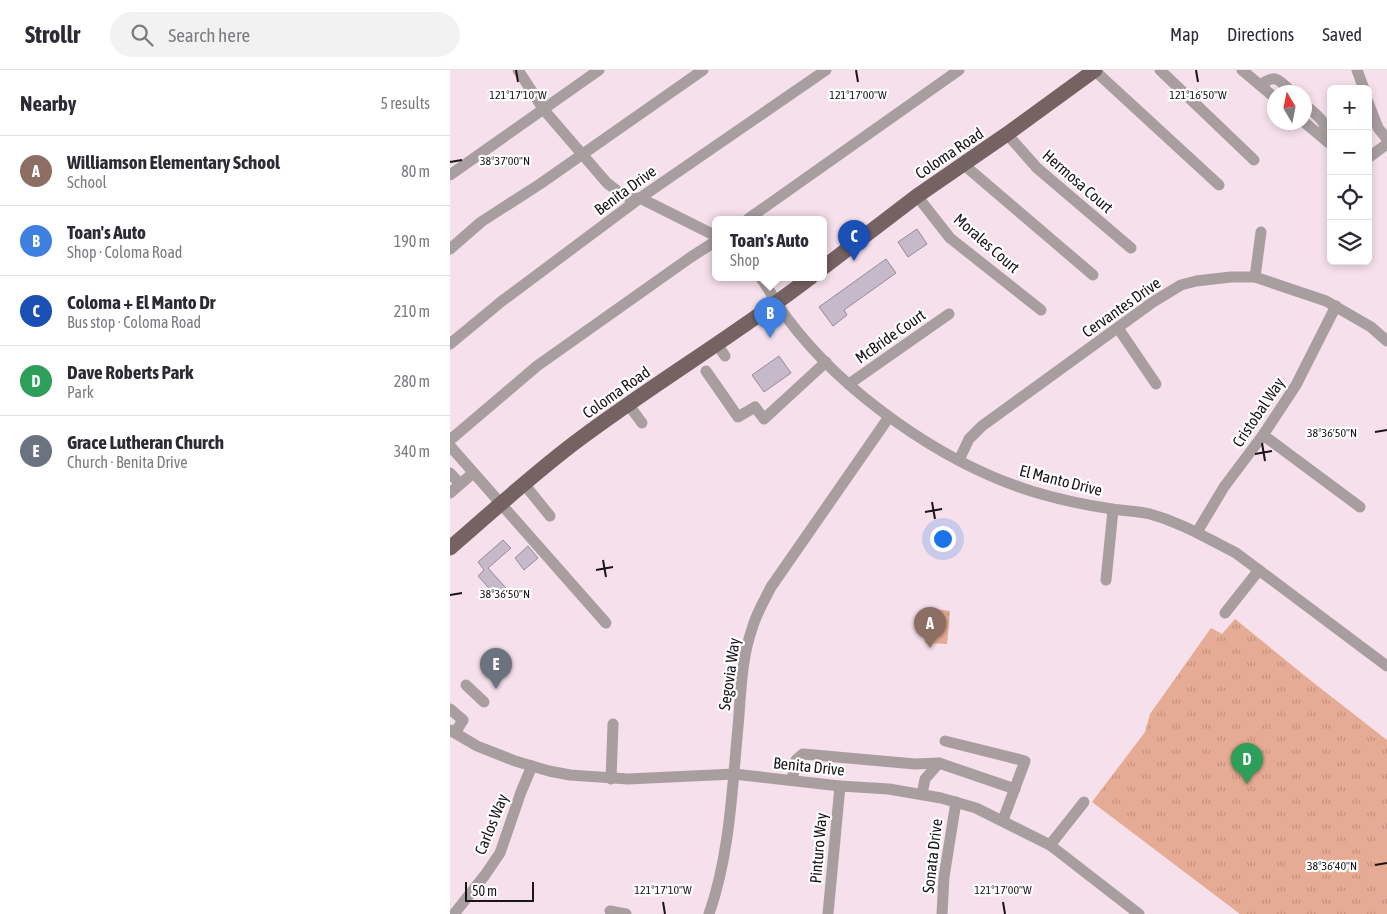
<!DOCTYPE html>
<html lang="en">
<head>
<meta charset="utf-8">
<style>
  :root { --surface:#fff; --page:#f2f2f3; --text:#2b2b33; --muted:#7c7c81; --line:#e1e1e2; --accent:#468d94 }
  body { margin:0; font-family:"Asap Condensed",sans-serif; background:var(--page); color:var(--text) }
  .controls { position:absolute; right:15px; top:15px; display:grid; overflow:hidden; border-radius:8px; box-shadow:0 2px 8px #0003 }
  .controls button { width:45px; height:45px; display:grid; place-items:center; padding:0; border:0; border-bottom:1px solid var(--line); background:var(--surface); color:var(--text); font:25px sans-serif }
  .compass { position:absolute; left:817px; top:15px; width:45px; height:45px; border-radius:50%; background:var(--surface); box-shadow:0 2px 8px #0003; rotate:350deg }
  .scale { position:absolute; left:15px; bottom:12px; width:69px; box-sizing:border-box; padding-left:5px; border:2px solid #1b1418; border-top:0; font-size:14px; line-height:18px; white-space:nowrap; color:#1b1418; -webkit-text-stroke:4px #fff; paint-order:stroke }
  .you { position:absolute; left:492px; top:468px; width:18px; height:18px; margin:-12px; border:4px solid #fff; border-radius:50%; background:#1a73e8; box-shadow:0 0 0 8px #1a73e833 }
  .badge { display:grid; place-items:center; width:32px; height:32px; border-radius:50%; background:var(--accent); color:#fff; font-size:16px; font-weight:700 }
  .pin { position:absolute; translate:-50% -41px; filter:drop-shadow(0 1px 2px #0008) }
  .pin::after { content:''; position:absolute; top:26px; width:18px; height:15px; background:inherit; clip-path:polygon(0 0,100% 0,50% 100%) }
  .popup { position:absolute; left:262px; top:146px; width:115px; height:65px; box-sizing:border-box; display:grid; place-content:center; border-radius:8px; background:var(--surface); filter:drop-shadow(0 1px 4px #0005); font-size:16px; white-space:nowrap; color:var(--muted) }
  .popup b { font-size:19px; color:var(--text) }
  .popup::after { content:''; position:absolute; left:50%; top:100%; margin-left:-10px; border:10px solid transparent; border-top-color:var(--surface) }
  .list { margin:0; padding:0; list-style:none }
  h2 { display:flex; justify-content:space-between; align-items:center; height:65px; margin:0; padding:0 20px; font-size:21px }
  h2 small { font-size:16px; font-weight:400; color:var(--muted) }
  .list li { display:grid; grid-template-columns:32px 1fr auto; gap:15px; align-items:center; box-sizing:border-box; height:70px; padding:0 20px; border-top:1px solid var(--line) }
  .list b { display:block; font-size:19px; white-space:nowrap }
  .list p { margin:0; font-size:16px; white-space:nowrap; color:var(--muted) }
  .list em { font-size:16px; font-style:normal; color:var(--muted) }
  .icon { flex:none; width:28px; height:28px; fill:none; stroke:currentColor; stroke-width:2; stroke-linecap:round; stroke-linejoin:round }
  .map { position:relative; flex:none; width:937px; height:844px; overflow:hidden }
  header { display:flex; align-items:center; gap:30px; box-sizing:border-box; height:70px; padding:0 25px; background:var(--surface); border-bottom:1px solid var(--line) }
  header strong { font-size:24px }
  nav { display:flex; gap:28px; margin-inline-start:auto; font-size:18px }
  .search { width:350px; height:45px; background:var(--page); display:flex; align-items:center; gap:12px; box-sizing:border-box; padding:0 18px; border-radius:28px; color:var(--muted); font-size:19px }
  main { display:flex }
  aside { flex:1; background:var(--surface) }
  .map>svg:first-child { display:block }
  .grass { fill:url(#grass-tufts) }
  .garden { fill:#e6ab94 }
  .building { fill:#c6b9ca; stroke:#968a9b }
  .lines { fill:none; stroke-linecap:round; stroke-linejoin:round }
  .minor { stroke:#a99e9f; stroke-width:11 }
  .major { stroke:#756263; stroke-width:15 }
  .ticks { fill:none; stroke:#1b1418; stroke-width:2 }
  .labels { text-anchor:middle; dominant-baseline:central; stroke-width:4.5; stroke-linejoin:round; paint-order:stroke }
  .street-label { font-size:16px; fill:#1b1418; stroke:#fff }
  .ticks-label { font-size:12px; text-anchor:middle; fill:#1b1418; stroke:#fff; stroke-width:4.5; stroke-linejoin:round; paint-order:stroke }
</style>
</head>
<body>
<header>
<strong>Strollr</strong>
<div class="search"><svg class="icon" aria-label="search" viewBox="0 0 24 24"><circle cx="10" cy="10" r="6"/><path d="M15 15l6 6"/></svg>Search here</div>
<nav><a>Map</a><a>Directions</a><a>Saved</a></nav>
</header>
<main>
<aside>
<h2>Nearby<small>5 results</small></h2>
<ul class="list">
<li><span class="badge" style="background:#8d6e63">A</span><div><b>Williamson Elementary School</b><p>School</p></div><em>80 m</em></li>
<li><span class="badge" style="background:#3f7fe0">B</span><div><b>Toan's Auto</b><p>Shop · Coloma Road</p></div><em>190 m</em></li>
<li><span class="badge" style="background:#1a4fb4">C</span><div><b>Coloma + El Manto Dr</b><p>Bus stop · Coloma Road</p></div><em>210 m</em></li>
<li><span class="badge" style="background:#2e9e5b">D</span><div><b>Dave Roberts Park</b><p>Park</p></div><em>280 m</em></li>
<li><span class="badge" style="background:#6b7280">E</span><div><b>Grace Lutheran Church</b><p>Church · Benita Drive</p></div><em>340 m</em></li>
</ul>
</aside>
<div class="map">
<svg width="937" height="844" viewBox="0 0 937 844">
  <defs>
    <pattern id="grass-tufts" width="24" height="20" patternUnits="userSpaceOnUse" patternTransform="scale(1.25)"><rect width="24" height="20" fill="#e6ab94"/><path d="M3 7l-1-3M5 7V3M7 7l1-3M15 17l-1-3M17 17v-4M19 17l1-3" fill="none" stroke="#c5927f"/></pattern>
  </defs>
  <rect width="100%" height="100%" fill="#f6e0eb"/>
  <!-- grass -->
  <g class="grass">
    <path d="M478,538L500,541L497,574L475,573Z"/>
    <path d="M785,549L860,610L937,670V844H790L642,732L695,662L700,644L761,558L772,564Z"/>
  </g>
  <!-- garden -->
  <path class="garden" d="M937,777V810L930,811L925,779Z"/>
  <!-- building -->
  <g class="building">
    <path d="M467,159L477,174L458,187L448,172Z"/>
    <path d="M436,189L446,203L394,240L397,245L383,256L369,237Z"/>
    <path d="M329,286L341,303L314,322L302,305Z"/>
    <path d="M53,470L61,478L38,498L56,518L54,520L56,523L49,529L28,506L34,500L28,492Z"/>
    <path d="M78,476L88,488L74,500L65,488Z"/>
  </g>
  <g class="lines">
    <!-- minor -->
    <g class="minor">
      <path d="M68,0L94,40L157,113C168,121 176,130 190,128L266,166"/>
      <path d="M644,0L769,115"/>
      <path d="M710,0L804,90"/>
      <path d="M792,0L824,27"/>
      <path d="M907,0L914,19"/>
      <path d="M810,15C827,3 828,10 842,22"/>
      <path d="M918,32L928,58L937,69"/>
      <path d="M854,34C869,47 877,50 876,70"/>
      <path d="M854,52L879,73"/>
      <path d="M557,64L587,98L681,178"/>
      <path d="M918,88L937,74"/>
      <path d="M513,94L643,205"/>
      <path d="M0,105L149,0"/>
      <path d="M467,126L500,168L591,240"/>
      <path d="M298,149L509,0"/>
      <path d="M0,179L31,152L90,114L253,0"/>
      <path d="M310,207C320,220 327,235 337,248C393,323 492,393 581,421C607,429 635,435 662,439C675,441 687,441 700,444C733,453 756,468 786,483L937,596"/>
      <path d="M805,207L811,162"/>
      <path d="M668,258L706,314"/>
      <path d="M0,274L52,231L190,128L376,0"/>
      <path d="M267,274L275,286"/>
      <path d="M256,301L288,347L305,337L314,349L376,292"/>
      <path d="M399,314L499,244"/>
      <path d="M178,334L192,353"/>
      <path d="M813,365L910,437"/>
      <path d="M0,370L87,296L241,187L266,171"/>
      <path d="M0,376L156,553"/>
      <path d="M509,390L519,369L532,356L703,232L731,215L746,211L781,207H805L876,231L921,257L937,271"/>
      <path d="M0,403L10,414"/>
      <path d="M74,414L100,446"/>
      <path d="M0,423L23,403"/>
      <path d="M747,462L774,417L813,365L846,315L886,236"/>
      <path d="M656,510L663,440"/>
      <path d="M775,543L809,500"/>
      <path d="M16,615L34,632"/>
      <path d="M0,639L13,650L5,663"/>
      <path d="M0,660L27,676L65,691L99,701L120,705L178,709L284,704L390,716L439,719L491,728L526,738L600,775L689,844"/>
      <path d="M495,671L575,691L553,750"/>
      <path d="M161,709L163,654"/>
      <path d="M342,710L346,690L353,684L465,694L489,693L565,719"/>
      <path d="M472,724L475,709L489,693"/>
      <path d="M600,775L634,732"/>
      <path d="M160,841L176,844"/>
      <path d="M4,844L35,805L50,783L71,722L82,696"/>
      <path d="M259,844C280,784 282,719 288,657C291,624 291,590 302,559C306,544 314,531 321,517L439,347"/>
      <path d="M378,844L390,716"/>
      <path d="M492,844L494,807L506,732"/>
    </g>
    <!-- major -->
    <g class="major">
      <path d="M374,197L467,126L557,64L645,0"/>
      <path d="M0,478C43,441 85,402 131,368C206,312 287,264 361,207"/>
    </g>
  </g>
  <!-- ticks -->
  <path class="ticks" d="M66,0L68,12M406,0L408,12M746,0L748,12M0,92L12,90M925,362L937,360M812,373L815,391M805,384L822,381M482,432L485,449M475,442L492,439M153,490L156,507M146,500L163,497M0,525L12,523M925,795L937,793M213,832L215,844M553,832L555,844"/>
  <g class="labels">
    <!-- street labels -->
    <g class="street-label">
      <text transform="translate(499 83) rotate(-34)">Coloma Road</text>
      <text transform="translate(628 111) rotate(41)">Hermosa Court</text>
      <text transform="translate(175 120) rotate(-36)">Benita Drive</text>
      <text transform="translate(537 173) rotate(41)">Morales Court</text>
      <text transform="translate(671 237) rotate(-35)">Cervantes Drive</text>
      <text transform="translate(440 266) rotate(-35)">McBride Court</text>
      <text transform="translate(166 322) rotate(-35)">Coloma Road</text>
      <text transform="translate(808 342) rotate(-56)">Cristobal Way</text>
      <text transform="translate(611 410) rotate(14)">El Manto Drive</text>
      <text transform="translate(279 604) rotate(-82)">Segovia Way</text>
      <text transform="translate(359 696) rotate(6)">Benita Drive</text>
      <text transform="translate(41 754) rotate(-68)">Carlos Way</text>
      <text transform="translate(368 778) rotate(-85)">Pinturo Way</text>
      <text transform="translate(482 786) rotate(-83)">Sonata Drive</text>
    </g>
  </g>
  <g class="ticks-label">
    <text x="68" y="29">121°17'10"W</text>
    <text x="408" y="29">121°17'00"W</text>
    <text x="748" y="29">121°16'50"W</text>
    <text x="55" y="95">38°37'00"N</text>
    <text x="882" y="367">38°36'50"N</text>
    <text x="55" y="528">38°36'50"N</text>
    <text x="882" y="800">38°36'40"N</text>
    <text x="213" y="824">121°17'10"W</text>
    <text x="553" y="824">121°17'00"W</text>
  </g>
</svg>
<div class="controls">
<button>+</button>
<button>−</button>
<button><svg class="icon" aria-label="locate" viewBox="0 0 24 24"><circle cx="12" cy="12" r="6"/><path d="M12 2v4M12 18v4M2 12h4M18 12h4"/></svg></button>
<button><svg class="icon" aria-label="layers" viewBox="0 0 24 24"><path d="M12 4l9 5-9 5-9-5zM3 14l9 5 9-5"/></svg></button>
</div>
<svg class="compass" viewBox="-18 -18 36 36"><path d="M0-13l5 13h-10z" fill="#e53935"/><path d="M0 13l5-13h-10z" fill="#7c7c81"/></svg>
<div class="scale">50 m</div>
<div class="you"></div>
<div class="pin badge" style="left:480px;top:578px;background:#8d6e63">A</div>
<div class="pin badge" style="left:320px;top:268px;background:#3f7fe0">B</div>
<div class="popup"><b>Toan's Auto</b>Shop</div>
<div class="pin badge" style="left:404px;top:191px;background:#1a4fb4">C</div>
<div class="pin badge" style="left:797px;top:714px;background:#2e9e5b">D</div>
<div class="pin badge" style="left:46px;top:619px;background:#6b7280">E</div>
</div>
</main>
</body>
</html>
